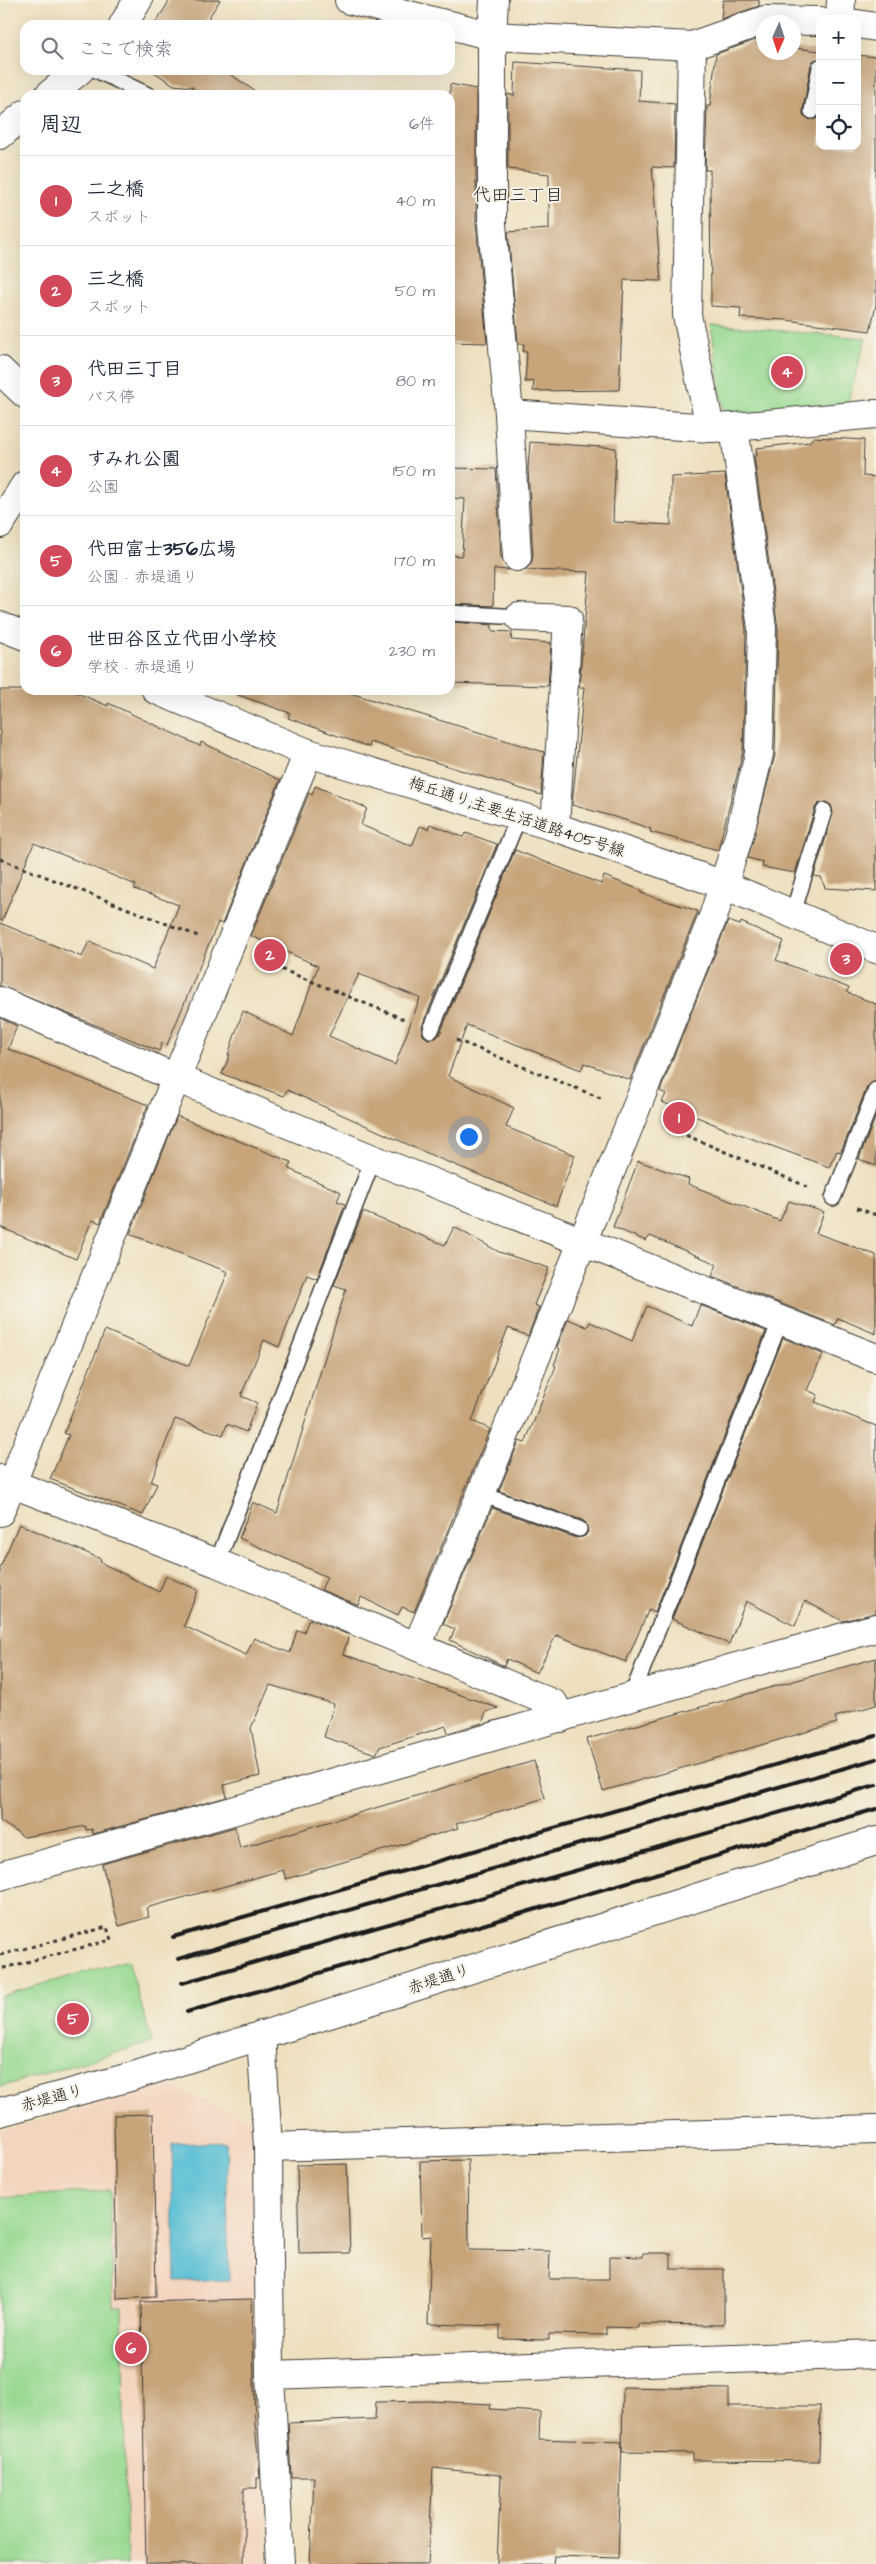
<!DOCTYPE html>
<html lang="ja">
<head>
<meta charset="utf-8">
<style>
  :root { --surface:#fff; --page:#f6f6f7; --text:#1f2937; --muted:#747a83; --line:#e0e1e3; --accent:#d1495b }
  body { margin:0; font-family:"Architects Daughter","Klee One",sans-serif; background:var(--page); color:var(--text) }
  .controls { position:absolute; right:15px; top:15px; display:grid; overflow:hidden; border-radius:10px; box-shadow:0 5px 20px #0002 }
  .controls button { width:45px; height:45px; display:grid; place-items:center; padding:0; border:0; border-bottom:1px solid var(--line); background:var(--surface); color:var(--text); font:25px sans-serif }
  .compass { position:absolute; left:756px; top:15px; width:45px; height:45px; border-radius:50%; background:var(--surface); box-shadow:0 5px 20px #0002; rotate:183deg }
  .you { position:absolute; left:468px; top:1136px; width:18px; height:18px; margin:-12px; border:4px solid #fff; border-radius:50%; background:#1a73e8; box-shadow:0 0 0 8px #1a73e833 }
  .badge { display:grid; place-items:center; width:32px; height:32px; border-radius:50%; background:var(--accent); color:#fff; font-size:16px; font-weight:700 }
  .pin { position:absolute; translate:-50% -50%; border:2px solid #fff; box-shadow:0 1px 5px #0006 }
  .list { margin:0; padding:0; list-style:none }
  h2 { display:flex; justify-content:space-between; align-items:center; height:65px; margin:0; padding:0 20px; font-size:21px }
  h2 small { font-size:16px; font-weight:400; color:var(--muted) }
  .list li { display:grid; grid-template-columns:32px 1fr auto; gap:15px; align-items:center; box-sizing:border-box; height:90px; padding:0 20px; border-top:1px solid var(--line) }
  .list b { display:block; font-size:19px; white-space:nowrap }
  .list p { margin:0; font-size:16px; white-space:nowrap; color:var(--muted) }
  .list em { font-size:16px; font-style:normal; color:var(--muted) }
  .icon { flex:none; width:28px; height:28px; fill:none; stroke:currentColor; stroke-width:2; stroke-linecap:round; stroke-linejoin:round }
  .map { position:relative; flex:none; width:876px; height:2564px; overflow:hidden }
  .search { position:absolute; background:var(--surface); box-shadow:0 5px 20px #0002; left:20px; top:20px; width:435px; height:55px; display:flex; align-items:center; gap:12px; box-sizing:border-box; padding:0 18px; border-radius:15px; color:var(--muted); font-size:19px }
  .panel { position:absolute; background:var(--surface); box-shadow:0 5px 20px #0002; left:20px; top:90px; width:435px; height:605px; border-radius:15px }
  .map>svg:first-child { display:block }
  .built { fill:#f3d4be }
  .green { fill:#96d990; stroke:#597a56 }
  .water { fill:#56bed4; stroke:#396d78 }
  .building { fill:#c7a47a; fill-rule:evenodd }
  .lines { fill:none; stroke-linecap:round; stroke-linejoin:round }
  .service-casing { stroke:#3c3934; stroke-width:18 }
  .minor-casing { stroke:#3c3934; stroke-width:30 }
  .tertiary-casing { stroke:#3c3934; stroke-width:30 }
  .path { stroke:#3c3934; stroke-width:3; stroke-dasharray:4 4; stroke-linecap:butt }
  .service { stroke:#fff; stroke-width:15 }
  .minor { stroke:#fff; stroke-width:28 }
  .tertiary { stroke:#fff; stroke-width:28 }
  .rail { stroke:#1c1c1c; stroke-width:4 }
  .labels { text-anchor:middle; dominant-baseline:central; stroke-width:4; stroke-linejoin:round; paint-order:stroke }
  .street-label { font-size:16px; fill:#1c1c1c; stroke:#f7f3e8 }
  .neighbourhood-label { font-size:18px; fill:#1c1c1c; stroke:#f7f3e8 }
</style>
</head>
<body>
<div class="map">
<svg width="876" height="2564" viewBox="0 0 876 2564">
  <rect width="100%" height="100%" fill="#f7f3e8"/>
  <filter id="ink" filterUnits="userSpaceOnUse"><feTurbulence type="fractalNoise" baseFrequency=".02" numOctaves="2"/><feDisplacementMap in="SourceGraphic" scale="10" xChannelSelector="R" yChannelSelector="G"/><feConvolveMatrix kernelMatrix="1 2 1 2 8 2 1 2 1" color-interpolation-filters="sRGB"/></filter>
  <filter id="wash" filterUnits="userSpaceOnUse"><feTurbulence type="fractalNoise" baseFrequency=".0096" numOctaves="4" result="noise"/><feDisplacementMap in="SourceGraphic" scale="20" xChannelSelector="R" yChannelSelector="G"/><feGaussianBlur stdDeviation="1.12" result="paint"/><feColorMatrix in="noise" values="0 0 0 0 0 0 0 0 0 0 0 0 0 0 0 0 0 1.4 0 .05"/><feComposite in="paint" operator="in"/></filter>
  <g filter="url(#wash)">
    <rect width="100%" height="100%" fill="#eee0bf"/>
    <!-- built -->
    <path class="built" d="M166,2084L255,2122L267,2564H0V2132Z"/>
    <!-- green -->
    <g class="green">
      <path d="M711,325L866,338L847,406L725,421Z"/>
      <path d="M128,1960L152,2042L0,2087V1996Z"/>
      <path d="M110,2190L113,2307H122L127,2564H0V2198Z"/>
    </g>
    <!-- water -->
    <path class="water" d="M226,2142L229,2280L175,2281L172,2144Z"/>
    <g id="blocks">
      <!-- building -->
      <g class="building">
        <path d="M170,0H220L204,25H154Z"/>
        <path d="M723,0H759V6L721,19Z"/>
        <path d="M758,39L757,44L764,45V52H794V48L820,51V58L813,61L811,65L803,110V115L810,120L820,116V146H857V55L876,57V305L870,331L786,320L740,318L741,308L711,306L710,170H705L707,106H710L716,54Z"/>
        <path d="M515,62L640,70L639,101L675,104L674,168L652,167L661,281L624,280L619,390L533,391L534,381L525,382L527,352H523L524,344H518L508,232L549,229V174L508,169V94L514,96Z"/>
        <path d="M151,70H224L261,95H193V87L174,85Z"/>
        <path d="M450,84L476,89V224L487,343L450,342Z"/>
        <path d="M814,437L864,440L863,476L876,477V891L825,888L821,877L814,876L833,814L831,805L826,802L818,804L815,808L795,873L762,867L763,862L748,858L775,755L778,628L754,456H757L756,448L809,442Z"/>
        <path d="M530,442L616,448L613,522L671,525V477L725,474L746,629L743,752L718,850L650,832L651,829L625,820L572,805L584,687H579L589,572L525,570L531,564L533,556L528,469Z"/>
        <path d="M450,468L496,469L501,558L509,570L494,569L493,606L450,604V555L462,556L465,499L450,498Z"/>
        <path d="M450,622L492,625V631L512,632L511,640L551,643L548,686L450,683Z"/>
        <path d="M0,690H70L108,706V703L200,746L201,742L280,780L222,924L218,922L167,1045L162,1043L159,1051L0,986V923L82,957L89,941L153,969L179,905L134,889L136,885L34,843L2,921L0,920Z"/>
        <path d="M238,690H340L544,752L541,795L370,742L369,747L288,718L290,713L238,695Z"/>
        <path d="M315,786L367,808L361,825L412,846L420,826L428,829L430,824L463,837L466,833L497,844L422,1026L423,1035L428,1039L436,1038L440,1034L515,850L601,884L604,876L641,890V893L698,911L630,1080L584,1063L581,1070L467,1025L448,1076L514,1108L506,1127L575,1155L556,1206L438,1158L287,1090L284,1096L222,1074L230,1055H228L243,1011L293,1036L318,966L251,936L309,793L312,795ZM359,974L420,998L395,1065L329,1036Z"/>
        <path d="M728,921L740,925L741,922L784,941L776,960L849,988L846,992L876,1004V1081L867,1087L841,1152L837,1151L829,1167L723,1128L662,1102L666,1094L660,1091Z"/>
        <path d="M0,1018L17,1026L8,1049L148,1105L100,1223L92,1220L76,1259L0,1227Z"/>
        <path d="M876,1115V1166L859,1159Z"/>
        <path d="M177,1116L291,1162L289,1169L341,1192L337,1201L345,1204L317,1279L307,1275L279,1347L264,1340L241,1396L257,1403L246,1432L227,1424L223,1435L175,1419L151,1482L157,1484L143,1515L50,1479L69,1435L64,1433L105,1330L189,1366L228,1272L130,1234Z"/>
        <path d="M638,1161L689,1179L688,1184L780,1221L789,1201L824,1212L816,1233L876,1255V1334L838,1318L835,1325L712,1276L717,1264L650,1236L646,1241L613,1227Z"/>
        <path d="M363,1212L445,1245L454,1227L499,1252L549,1268L534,1305L539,1307L528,1336L508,1328L472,1421L490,1429L414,1612L402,1607L398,1615L361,1597L358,1605L321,1590L327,1577L239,1538L253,1502L277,1513L346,1289L334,1285Z"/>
        <path d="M700,1305L766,1331L655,1612L649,1609L626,1662L556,1635L537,1673L507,1659L504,1666L450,1640L455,1629L443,1624L492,1508L576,1538L585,1536L588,1532L586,1523L582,1520L499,1491L519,1441L525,1443L556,1366L554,1365L560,1349L557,1347L568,1319L587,1327L590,1322L632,1341L647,1306L692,1326Z"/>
        <path d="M783,1338L823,1354L807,1390L818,1395L815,1402L876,1426V1613L843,1621L805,1601L795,1626L746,1601L729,1644L672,1619Z"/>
        <path d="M19,1524L101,1559L100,1562L159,1592L166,1576L198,1590L184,1626L246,1655L254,1638L290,1653L297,1630L304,1632L309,1619L349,1635L343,1654L498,1708L486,1712L482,1723L448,1733L446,1726L380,1747L376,1754L324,1737L334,1704L270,1685L251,1728L260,1776L224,1785L227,1797L93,1834L92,1829L86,1830V1826L24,1837L0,1821V1568Z"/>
        <path d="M876,1658V1705L835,1717L837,1723L603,1791L587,1739Z"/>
        <path d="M534,1761L545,1798L456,1824L458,1828L286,1879L283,1870L146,1908L149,1917L119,1926L102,1864L235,1827L240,1848Z"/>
        <path d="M153,2114L156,2297L117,2299L114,2115Z"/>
        <path d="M468,2160L469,2250L550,2251L549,2279H609V2256L643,2257V2253H671V2269H724V2325L638,2324V2328L606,2327V2335L549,2334V2340L500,2339V2326L428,2324L431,2236L422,2237L420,2161Z"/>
        <path d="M347,2164L350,2253L299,2254L297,2165Z"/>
        <path d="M252,2299L255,2424L260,2478H257V2488H244V2564H146L141,2302Z"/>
        <path d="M623,2387L729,2389V2406H820L819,2461L693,2460V2453L622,2452Z"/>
        <path d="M430,2401L491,2404L490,2409L540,2412L539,2439L622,2442L618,2558L554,2556L553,2564H497L501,2475L433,2468L428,2564H310L314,2477H291L288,2423L375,2419L376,2402Z"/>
      </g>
    </g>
  </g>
  <g filter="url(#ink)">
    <use href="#blocks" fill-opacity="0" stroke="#3c3934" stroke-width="1"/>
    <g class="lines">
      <defs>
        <g id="service">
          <path d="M96,70L148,95"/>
          <path d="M812,111L820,67"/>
          <path d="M450,613L519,617"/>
          <path d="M793,913L824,811"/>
          <path d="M431,1030L519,816"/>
          <path d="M833,1198L876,1090"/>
          <path d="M481,1494L579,1529"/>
          <path d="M217,1563L373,1159"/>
          <path d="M632,1695L781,1319"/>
        </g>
        <g id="minor">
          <path d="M349,0L449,25"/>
          <path d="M494,0L492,36V224L509,414L517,557"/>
          <path d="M840,19L841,0"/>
          <path d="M857,24L876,27"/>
          <path d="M123,25L138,0"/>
          <path d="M450,25L492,36L692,46L765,20L820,21"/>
          <path d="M49,95L80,70"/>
          <path d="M0,135L25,114"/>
          <path d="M0,370L25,394"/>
          <path d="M509,414L710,428"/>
          <path d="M734,427L876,414"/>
          <path d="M0,524L25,485"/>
          <path d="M519,617L568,619L555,827"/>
          <path d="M0,1001L176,1078L373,1159L876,1358"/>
          <path d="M0,1479L217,1563L554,1704L561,1718"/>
          <path d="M0,1512L308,753"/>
          <path d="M417,1646L481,1494L713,917L739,836L759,754L762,628L734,427L710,428L687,315L692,46"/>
          <path d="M0,1876C293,1796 583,1709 876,1628"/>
          <path d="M261,2035L268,2147L270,2375L280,2564"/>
          <path d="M268,2147L876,2129"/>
          <path d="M270,2375L876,2354"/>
        </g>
        <g id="tertiary">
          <path d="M0,626L25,636"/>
          <path d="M156,690L308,753L555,827L724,885L876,949"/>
          <path d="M0,2112L130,2077L876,1841"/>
        </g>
      </defs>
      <!-- service casing -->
      <use href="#service" class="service-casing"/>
      <!-- minor casing -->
      <use href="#minor" class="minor-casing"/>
      <!-- tertiary casing -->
      <use href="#tertiary" class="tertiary-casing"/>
      <!-- path -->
      <g class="path">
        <path d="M0,859L198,936"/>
        <path d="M259,960L406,1020"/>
        <path d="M456,1040L603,1099"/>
        <path d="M664,1126L808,1187"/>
        <path d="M857,1208L876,1215"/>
        <path d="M0,1955L107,1927L111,1940L0,1969"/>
      </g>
      <!-- service -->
      <use href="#service" class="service"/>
      <!-- minor -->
      <use href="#minor" class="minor"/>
      <!-- tertiary -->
      <use href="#tertiary" class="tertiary"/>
      <!-- rail -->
      <g class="rail">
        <path d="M173,1937L876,1736"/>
        <path d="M178,1959L876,1759"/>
        <path d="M182,1983L876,1785"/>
        <path d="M187,2012L876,1809"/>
      </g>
    </g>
  </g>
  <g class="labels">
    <!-- street labels -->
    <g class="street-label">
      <text transform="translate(517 817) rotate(18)">梅丘通り;主要生活道路405号線</text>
      <text transform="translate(439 1979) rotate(-18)">赤堤通り</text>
      <text transform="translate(52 2098) rotate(-15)">赤堤通り</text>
    </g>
    <!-- neighbourhood labels -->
    <g class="neighbourhood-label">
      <text x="518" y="195">代田三丁目</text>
    </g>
  </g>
</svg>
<div class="controls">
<button>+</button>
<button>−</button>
<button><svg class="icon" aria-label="locate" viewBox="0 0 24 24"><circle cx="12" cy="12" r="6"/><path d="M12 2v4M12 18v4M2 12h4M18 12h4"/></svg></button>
</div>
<svg class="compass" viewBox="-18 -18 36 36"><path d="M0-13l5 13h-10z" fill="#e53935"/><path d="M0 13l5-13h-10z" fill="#747a83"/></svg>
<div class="you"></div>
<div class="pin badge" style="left:679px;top:1118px">1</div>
<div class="pin badge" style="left:270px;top:955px">2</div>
<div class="pin badge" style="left:846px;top:959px">3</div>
<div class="pin badge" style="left:787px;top:372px">4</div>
<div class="pin badge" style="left:73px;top:2019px">5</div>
<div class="pin badge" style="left:131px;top:2348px">6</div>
<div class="search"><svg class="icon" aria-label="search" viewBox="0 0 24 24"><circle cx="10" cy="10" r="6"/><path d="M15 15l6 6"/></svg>ここで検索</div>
<section class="panel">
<h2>周辺<small>6件</small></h2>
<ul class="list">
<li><span class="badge">1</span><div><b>二之橋</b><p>スポット</p></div><em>40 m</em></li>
<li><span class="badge">2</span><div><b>三之橋</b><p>スポット</p></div><em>50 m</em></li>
<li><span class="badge">3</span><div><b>代田三丁目</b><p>バス停</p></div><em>80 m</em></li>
<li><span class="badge">4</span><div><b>すみれ公園</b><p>公園</p></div><em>150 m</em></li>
<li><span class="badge">5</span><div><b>代田富士356広場</b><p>公園 · 赤堤通り</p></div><em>170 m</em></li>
<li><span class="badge">6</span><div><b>世田谷区立代田小学校</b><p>学校 · 赤堤通り</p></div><em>230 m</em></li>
</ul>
</section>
</div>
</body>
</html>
